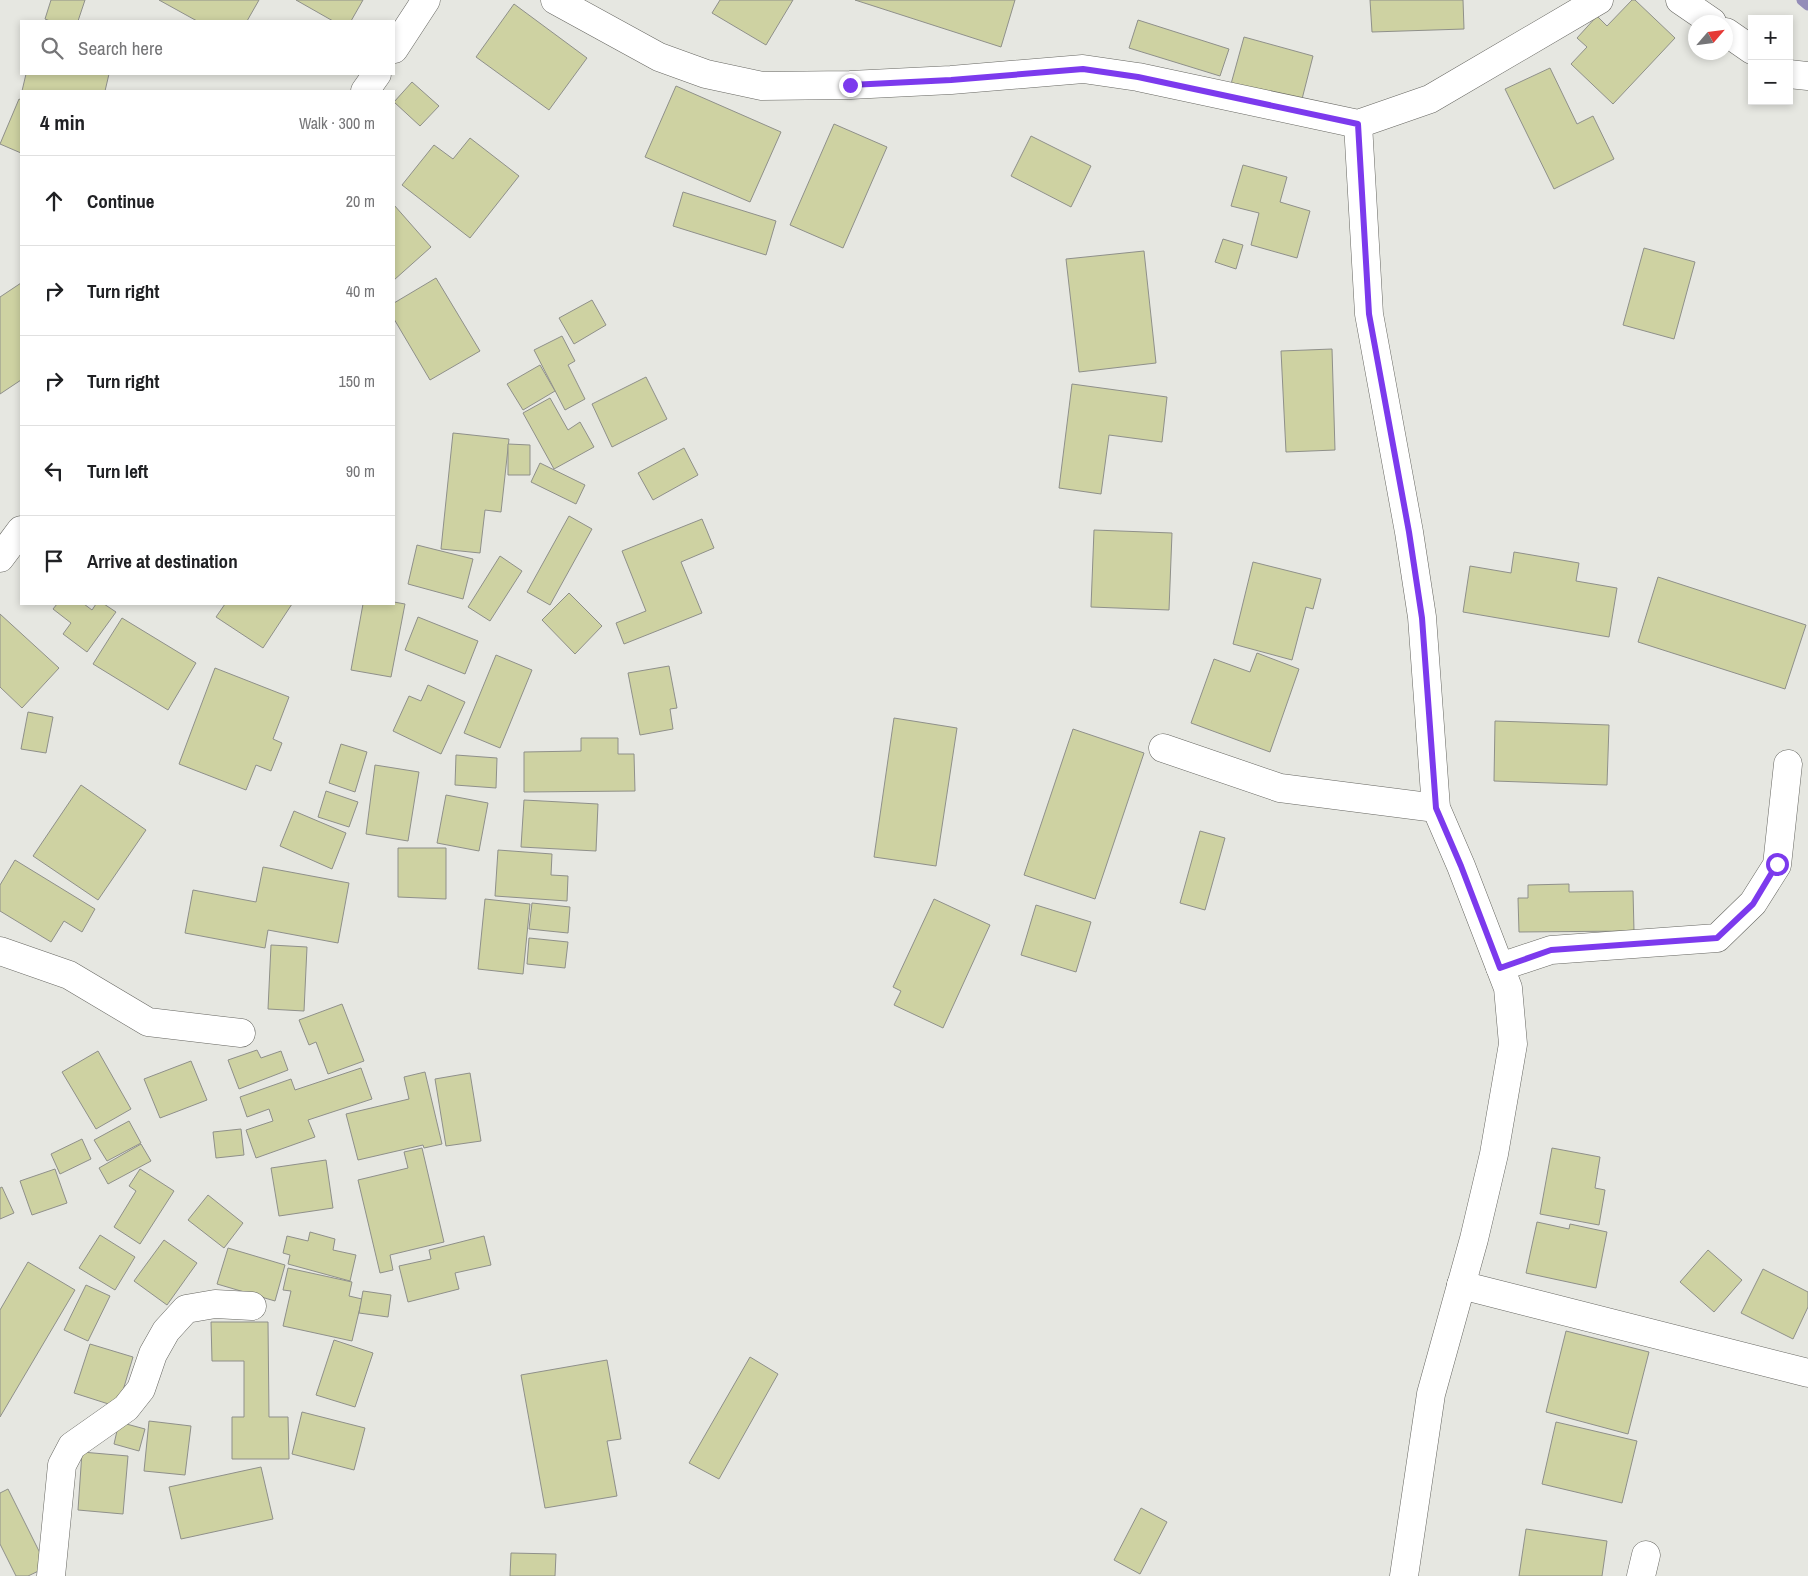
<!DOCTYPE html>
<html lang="en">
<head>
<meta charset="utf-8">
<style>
  :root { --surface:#fff; --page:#f2f2f2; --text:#202124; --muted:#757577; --line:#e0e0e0 }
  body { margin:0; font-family:"Archivo Narrow",sans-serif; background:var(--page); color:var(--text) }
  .controls { position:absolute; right:15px; top:15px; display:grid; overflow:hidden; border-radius:0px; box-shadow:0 2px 8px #0003 }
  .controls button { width:45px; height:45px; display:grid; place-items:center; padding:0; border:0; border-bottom:1px solid var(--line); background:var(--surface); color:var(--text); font:25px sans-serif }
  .compass { position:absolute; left:1688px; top:15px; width:45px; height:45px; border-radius:50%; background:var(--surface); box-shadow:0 2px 8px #0003; rotate:62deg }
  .stop { position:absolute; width:15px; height:15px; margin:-11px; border:4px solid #7c3aed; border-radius:50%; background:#fff }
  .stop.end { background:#7c3aed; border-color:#fff; box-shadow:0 1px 5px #0008 }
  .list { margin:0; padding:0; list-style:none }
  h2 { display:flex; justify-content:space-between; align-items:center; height:65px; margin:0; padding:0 20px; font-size:21px }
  h2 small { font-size:16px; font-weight:400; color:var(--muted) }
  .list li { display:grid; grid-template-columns:32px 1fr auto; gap:15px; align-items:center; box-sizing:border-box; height:90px; padding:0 20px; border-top:1px solid var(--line) }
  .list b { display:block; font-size:19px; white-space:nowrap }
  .list em { font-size:16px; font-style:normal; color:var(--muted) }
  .icon { flex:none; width:28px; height:28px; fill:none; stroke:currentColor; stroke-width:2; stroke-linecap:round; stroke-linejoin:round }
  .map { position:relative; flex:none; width:1808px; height:1576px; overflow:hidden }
  .search { position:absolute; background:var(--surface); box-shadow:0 2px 8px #0003; left:20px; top:20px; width:375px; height:55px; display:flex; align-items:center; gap:12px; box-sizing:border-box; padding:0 18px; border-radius:0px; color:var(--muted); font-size:19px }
  .panel { position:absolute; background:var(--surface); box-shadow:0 2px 8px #0003; left:20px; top:90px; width:375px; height:515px; border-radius:0px }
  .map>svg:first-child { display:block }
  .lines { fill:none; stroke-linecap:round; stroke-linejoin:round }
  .stream { stroke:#948db9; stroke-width:11 }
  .building { fill:#ced2a2; stroke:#8f908a }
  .minor-casing { stroke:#666661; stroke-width:29 }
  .minor { stroke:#fff; stroke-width:28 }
  .route { stroke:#7c3aed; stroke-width:6 }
</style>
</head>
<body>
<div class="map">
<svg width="1808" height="1576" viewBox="0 0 1808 1576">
  <rect width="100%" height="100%" fill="#e6e7e1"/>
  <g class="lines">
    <!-- stream -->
    <path class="stream" d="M1802,0L1808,5"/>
  </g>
  <!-- building -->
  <g class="building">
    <path d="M51,0H85L78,21H50L45,19Z"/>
    <path d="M159,0H259L247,21H197Z"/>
    <path d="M296,0H363L351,21H333Z"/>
    <path d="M720,0H793L766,45L712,13Z"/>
    <path d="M855,0H1015L1001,47Z"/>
    <path d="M1370,0H1463L1464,29L1372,32Z"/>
    <path d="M1632,0H1635L1675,38L1613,104L1571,64L1587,47L1577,38L1597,16L1607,26Z"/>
    <path d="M514,4L587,58L549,110L476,57Z"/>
    <path d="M1138,20L1229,49L1220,76L1129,48Z"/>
    <path d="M1244,37L1313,56L1301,103L1231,84Z"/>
    <path d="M1550,68L1577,124L1593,116L1614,159L1554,189L1505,89Z"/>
    <path d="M26,74H109L105,91H22Z"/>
    <path d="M412,82L439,106L420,126L394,102Z"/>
    <path d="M676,86L781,132L750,202L645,157Z"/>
    <path d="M19,99L21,100V153L0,144Z"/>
    <path d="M834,124L887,147L843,248L790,225Z"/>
    <path d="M1031,136L1091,166L1071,207L1011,176Z"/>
    <path d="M470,138L519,176L470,238L402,185L434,145L453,159Z"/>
    <path d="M1243,165L1287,177L1280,202L1310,211L1297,258L1251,245L1259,213L1231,206Z"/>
    <path d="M683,192L776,221L766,255L673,226Z"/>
    <path d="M394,205L431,247L394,280Z"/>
    <path d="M1223,239L1243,245L1236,269L1215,262Z"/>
    <path d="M1644,248L1695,262L1674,339L1623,325Z"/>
    <path d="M1144,251L1156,363L1079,372L1066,259Z"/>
    <path d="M436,278L480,351L430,380L394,319V303Z"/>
    <path d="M21,283V380L0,394V297Z"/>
    <path d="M592,300L606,325L574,344L559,318Z"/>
    <path d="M562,336L575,361L568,365L585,399L565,410L534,350Z"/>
    <path d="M1332,349L1335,450L1286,452L1281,351Z"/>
    <path d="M540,365L555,391L523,410L507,384Z"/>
    <path d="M646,377L667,419L612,447L592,404Z"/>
    <path d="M1072,384L1167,397L1162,442L1109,435L1101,494L1059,488Z"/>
    <path d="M550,398L568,430L580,422L594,447L554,469L523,413Z"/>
    <path d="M453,433L509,439L501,512L485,510L480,553L441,549Z"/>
    <path d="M508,444L530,445V475H508Z"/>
    <path d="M684,448L698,475L653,500L638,473Z"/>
    <path d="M540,463L585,485L576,504L531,482Z"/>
    <path d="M569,516L592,529L550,605L527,592Z"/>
    <path d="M702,519L714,548L681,562L702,613L624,644L616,623L646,611L622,551Z"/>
    <path d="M1094,530L1172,533L1169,610L1091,607Z"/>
    <path d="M417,545L473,559L463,599L408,584Z"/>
    <path d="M1514,552L1579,563L1576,581L1617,588L1609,637L1463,612L1470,566L1511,573Z"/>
    <path d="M500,556L522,571L490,621L468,607Z"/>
    <path d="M1253,562L1321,579L1313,609L1306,607L1292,660L1233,644Z"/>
    <path d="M1658,577L1806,625L1785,689L1638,642Z"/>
    <path d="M569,593L602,626L575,654L542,620Z"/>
    <path d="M394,602L405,604L391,677L351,670L363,604H394Z"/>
    <path d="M57,604H84L92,610L96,604H104L116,612L87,652L63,634L71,623L53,609Z"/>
    <path d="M225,604H292L263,648L216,617Z"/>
    <path d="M0,614L59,668L22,708L0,687Z"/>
    <path d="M418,617L478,641L465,674L405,650Z"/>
    <path d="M122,618L196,663L168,710L93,664Z"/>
    <path d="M1257,653L1299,669L1270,752L1191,723L1214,659L1250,672Z"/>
    <path d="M496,655L532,670L500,748L464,733Z"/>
    <path d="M669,666L677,708L670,709L673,729L640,735L628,673Z"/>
    <path d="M215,668L289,697L273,739L282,743L271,771L256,765L246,790L179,764Z"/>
    <path d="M428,685L465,702L441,754L393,731L409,696L421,701Z"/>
    <path d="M28,712L53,717L46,753L21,749Z"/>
    <path d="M894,718L957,728L936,866L874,857Z"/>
    <path d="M1495,721L1609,725L1607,785L1494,781Z"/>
    <path d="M1073,729L1144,753L1095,899L1024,875Z"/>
    <path d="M581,738H618V754H634L635,791L524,792V752L581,751Z"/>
    <path d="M341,744L367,752L355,792L329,783Z"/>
    <path d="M456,755L497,758L496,788L455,785Z"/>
    <path d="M375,765L419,772L408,841L366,834Z"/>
    <path d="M81,785L146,830L98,900L33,856Z"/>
    <path d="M326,791L358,802L349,827L318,817Z"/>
    <path d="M446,795L488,803L479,851L437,843Z"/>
    <path d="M524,800L598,804L596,851L521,847Z"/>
    <path d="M294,811L346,833L332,869L280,846Z"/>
    <path d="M1200,831L1225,838L1205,910L1180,903Z"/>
    <path d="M398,848H446V899L398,897Z"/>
    <path d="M498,850L552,854L551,875L568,876L567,901L495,896Z"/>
    <path d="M15,860L95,909L82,932L64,921L51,942L0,911V885Z"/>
    <path d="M263,867L349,883L338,943L268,930L265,948L185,933L193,890L256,902Z"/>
    <path d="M1569,884V892L1633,891L1634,931L1519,932L1518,898H1528V885Z"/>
    <path d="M485,899L530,904L523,974L478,969Z"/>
    <path d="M934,899L990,925L943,1028L894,1005L901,991L893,987Z"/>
    <path d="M532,903L570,907L568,933L529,929Z"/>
    <path d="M1036,905L1091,922L1076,972L1021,955Z"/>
    <path d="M529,938L568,942L565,968L527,964Z"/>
    <path d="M271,945L307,947L304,1011L268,1009Z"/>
    <path d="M342,1004L364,1061L328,1074L316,1042L309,1045L299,1020Z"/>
    <path d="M257,1050L261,1058L281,1051L288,1070L239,1089L228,1060Z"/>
    <path d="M98,1051L131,1109L96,1129L62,1072Z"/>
    <path d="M191,1061L207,1100L160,1118L144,1079Z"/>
    <path d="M361,1068L372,1099L308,1120L315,1137L256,1158L246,1130L273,1121L269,1109L247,1117L240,1097L291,1079L295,1090Z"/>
    <path d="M425,1072L442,1144L424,1148L423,1145L358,1160L346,1114L409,1099L404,1077Z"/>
    <path d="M470,1073L481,1141L446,1146L435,1079Z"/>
    <path d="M129,1121L141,1143L107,1161L94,1140Z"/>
    <path d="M241,1129L244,1155L216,1158L213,1132Z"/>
    <path d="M82,1139L91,1159L60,1174L51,1154Z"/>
    <path d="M141,1144L151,1161L108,1184L99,1168Z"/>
    <path d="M422,1148L444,1242L390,1255L393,1270L380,1273L358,1180L408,1168L404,1152Z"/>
    <path d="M1552,1148L1600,1157L1595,1188L1605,1190L1599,1225L1540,1214Z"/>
    <path d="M326,1160L333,1208L279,1216L271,1168Z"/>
    <path d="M55,1169L67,1203L32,1215L20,1181Z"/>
    <path d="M140,1169L174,1191L140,1244L114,1227L136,1191L129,1186Z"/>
    <path d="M2,1187L14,1213L0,1219V1188Z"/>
    <path d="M208,1195L243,1223L224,1248L188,1220Z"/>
    <path d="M1537,1222L1569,1229L1570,1224L1607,1232L1596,1288L1526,1273Z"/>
    <path d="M310,1232L335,1239L333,1250L356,1255L350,1281L288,1264L290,1255L283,1253L287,1236L308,1241Z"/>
    <path d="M100,1235L135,1257L115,1290L79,1268Z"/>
    <path d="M484,1236L491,1265L455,1273L459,1289L408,1302L399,1266L431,1259L429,1250Z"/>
    <path d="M164,1240L197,1263L167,1305L134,1281Z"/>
    <path d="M228,1248L285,1265L275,1301L217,1284Z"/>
    <path d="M1708,1250L1742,1280L1714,1312L1680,1282Z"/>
    <path d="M28,1262L75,1290L0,1417V1310Z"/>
    <path d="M288,1268L352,1282L349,1296L362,1299L352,1341L283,1326L291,1291L283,1290Z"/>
    <path d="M1763,1269L1808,1292V1307L1793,1339L1741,1313Z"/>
    <path d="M86,1285L110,1296L88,1341L64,1330Z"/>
    <path d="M363,1291L391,1295L388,1317L359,1313Z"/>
    <path d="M211,1322H268L269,1417H288L289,1459H232V1417H244V1361H212Z"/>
    <path d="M1566,1331L1649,1352L1628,1434L1546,1412Z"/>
    <path d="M334,1340L373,1353L355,1407L316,1395Z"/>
    <path d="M90,1344L133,1357L118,1407L74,1393Z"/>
    <path d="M750,1357L778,1374L719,1479L689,1463Z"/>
    <path d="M607,1360L621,1439L607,1441L617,1496L545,1508L521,1375Z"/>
    <path d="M302,1412L365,1428L354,1470L292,1454Z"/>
    <path d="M149,1421L191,1426L185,1475L144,1471Z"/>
    <path d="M119,1422L145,1429L139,1451L114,1444Z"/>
    <path d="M1556,1422L1637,1441L1622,1503L1542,1484Z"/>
    <path d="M82,1452L128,1456L123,1514L78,1510Z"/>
    <path d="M261,1467L273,1519L181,1539L169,1487Z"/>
    <path d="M8,1489L47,1567L28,1576H16L0,1544V1493Z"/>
    <path d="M1141,1508L1167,1522L1140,1574L1114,1560Z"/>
    <path d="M1526,1529L1607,1541L1602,1576H1519Z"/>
    <path d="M511,1553L556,1554L555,1576H510Z"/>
  </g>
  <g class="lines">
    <defs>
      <g id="minor">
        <path d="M555,0L659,57L706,74L762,86L850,85L951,80L1083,69L1138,77L1358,124L1430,99L1599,0"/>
        <path d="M1680,0L1712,22"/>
        <path d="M1726,32L1752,50"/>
        <path d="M394,49L426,0"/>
        <path d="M1789,74L1808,76"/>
        <path d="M365,91L377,74"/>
        <path d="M1358,124L1369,314L1409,532L1422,617L1436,808L1461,866L1508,988L1513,1044L1494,1154L1474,1239L1431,1394L1404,1576"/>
        <path d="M0,558L21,530"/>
        <path d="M1163,748L1280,788L1436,808"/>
        <path d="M0,951L69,975L148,1022L241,1033"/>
        <path d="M1500,967L1551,950L1717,938L1753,903L1777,865L1788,764"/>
        <path d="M1461,1285L1808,1373"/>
        <path d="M51,1576L62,1465L72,1446L126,1408L141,1389L153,1354L166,1331L186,1309L215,1304L252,1306"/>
        <path d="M1641,1576L1646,1555"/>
      </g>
    </defs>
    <!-- minor casing -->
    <use href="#minor" class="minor-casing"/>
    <!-- minor -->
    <use href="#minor" class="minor"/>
  </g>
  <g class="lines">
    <!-- route -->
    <path class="route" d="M850,85L951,80L1083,69L1138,77L1358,124L1369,314L1409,532L1422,618L1436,808L1461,866L1500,968L1551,950L1717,938L1753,904L1777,864"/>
  </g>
</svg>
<div class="controls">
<button>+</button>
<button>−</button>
</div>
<svg class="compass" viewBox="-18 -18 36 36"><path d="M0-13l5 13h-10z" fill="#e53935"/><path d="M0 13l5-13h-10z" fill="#757577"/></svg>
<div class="stop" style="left:1777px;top:864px"></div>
<div class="stop end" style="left:850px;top:85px"></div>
<div class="search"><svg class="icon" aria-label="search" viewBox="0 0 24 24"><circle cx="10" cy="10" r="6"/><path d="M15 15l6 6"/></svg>Search here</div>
<section class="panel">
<h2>4 min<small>Walk · 300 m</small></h2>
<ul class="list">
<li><svg class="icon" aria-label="ahead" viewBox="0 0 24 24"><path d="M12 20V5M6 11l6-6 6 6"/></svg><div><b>Continue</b></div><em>20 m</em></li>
<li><svg class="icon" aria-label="right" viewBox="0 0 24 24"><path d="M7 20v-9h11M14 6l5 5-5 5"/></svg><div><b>Turn right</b></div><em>40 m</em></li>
<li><svg class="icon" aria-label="right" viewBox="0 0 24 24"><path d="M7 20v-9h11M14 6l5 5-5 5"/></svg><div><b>Turn right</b></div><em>150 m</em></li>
<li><svg class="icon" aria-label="left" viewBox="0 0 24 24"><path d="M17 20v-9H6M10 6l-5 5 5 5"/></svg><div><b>Turn left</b></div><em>90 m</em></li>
<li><svg class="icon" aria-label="arrive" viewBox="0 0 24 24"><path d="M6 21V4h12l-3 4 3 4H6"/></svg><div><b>Arrive at destination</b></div></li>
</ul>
</section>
</div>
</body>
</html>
